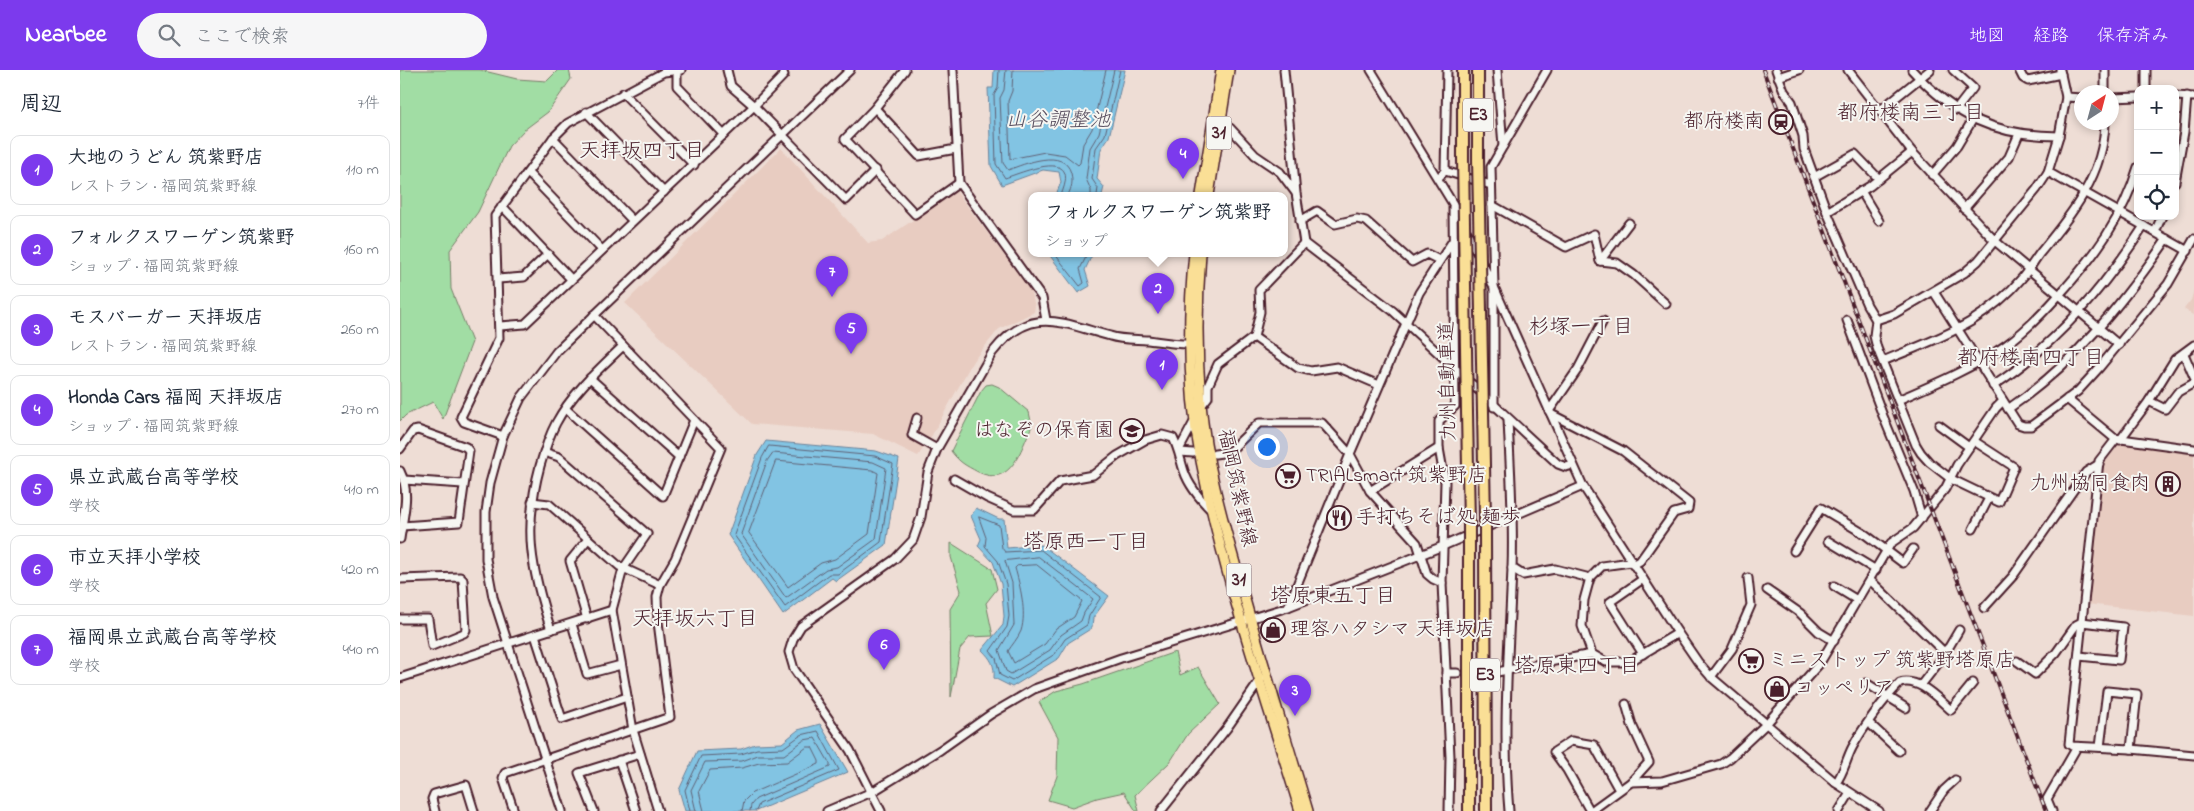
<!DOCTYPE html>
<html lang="ja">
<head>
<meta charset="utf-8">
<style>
  :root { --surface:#fff; --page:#f6f6f7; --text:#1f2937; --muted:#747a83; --line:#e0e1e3; --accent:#7c3aed }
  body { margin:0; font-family:"Indie Flower","Klee One",sans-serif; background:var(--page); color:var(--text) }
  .controls { position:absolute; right:15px; top:15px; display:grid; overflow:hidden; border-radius:10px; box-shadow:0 2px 8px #0003 }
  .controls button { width:45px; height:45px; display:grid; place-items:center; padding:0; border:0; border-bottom:1px solid var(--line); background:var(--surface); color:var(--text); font:25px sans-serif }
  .compass { position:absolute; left:1674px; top:15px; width:45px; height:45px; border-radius:50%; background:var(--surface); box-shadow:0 2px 8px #0003; rotate:36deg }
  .you { position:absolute; left:866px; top:376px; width:18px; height:18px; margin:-12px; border:4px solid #fff; border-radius:50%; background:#1a73e8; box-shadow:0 0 0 8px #1a73e833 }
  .badge { display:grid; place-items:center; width:32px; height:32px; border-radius:50%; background:var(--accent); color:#fff; font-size:16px; font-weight:700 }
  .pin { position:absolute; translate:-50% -41px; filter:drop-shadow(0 1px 2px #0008) }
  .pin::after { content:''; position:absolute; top:26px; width:18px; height:15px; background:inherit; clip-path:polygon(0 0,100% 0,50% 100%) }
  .popup { position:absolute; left:628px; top:122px; width:260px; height:65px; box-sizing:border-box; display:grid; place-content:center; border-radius:10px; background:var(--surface); filter:drop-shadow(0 1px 4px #0005); font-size:16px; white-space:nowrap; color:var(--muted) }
  .popup b { font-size:19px; color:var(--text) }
  .popup::after { content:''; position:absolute; left:50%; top:100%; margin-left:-10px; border:10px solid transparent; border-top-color:var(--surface) }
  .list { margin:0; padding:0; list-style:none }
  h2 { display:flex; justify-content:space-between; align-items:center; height:65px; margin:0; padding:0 20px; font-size:21px }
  h2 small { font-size:16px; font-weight:400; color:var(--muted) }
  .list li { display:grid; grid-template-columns:32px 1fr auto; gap:15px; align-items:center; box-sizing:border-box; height:70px; margin:0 10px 10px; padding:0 10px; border:1px solid var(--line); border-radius:10px }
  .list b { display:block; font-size:19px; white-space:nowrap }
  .list p { margin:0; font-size:16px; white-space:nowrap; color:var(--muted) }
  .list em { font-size:16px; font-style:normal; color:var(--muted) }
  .icon { flex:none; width:28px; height:28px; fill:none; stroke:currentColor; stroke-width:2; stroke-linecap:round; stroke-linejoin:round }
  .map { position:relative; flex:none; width:1794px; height:741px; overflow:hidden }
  header { display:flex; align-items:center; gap:30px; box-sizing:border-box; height:70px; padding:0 25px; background:var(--accent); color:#fff }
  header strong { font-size:24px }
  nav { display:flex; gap:28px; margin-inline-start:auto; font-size:18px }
  .search { width:350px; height:45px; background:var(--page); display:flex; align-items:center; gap:12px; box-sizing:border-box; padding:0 18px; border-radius:28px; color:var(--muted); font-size:19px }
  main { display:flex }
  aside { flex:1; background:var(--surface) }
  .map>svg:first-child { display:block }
  .built { fill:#e8ccc1 }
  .green { fill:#a1dda4; stroke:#767e68 }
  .water { fill:#82c4e3; stroke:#6c8299 }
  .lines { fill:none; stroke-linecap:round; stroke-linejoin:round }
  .shore { stroke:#606175; stroke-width:1 }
  .minor-tunnel { stroke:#cdb7b3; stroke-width:7; stroke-dasharray:7 3.5; stroke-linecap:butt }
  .minor-casing { stroke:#4a1f2b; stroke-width:11 }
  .major-casing { stroke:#4a1f2b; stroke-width:12 }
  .highway-casing { stroke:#4a1f2b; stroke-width:14 }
  .minor { stroke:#f6f6f2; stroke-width:7 }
  .major { stroke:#fadf96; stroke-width:9 }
  .highway { stroke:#fadf96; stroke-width:10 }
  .rail-casing { stroke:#4a1f2b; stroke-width:4 }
  .rail { stroke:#f6f6f2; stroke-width:2; stroke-dasharray:5.5; stroke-linecap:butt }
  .highway-bridge-casing { stroke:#4a1f2b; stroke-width:14; stroke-linecap:butt }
  .highway-bridge { stroke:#fadf96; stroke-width:10 }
  .labels { text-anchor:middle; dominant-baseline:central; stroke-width:4; stroke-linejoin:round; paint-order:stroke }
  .shield { fill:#f6f6f2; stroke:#7e6067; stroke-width:1 }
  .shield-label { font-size:19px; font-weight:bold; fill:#4a1f2b }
  .poi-label { font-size:20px; fill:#4a1f2b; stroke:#f6f6f2; text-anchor:start }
  .street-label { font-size:20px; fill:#4a1f2b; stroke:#f6f6f2 }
  .neighbourhood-label { font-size:21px; fill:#4a1f2b; stroke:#f6f6f2 }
  .water-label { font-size:21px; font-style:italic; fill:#5b5162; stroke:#f6f6f2 }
</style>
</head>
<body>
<header>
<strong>Nearbee</strong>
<div class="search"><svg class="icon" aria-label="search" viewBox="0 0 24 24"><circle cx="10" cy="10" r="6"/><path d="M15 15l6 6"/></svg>ここで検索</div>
<nav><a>地図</a><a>経路</a><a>保存済み</a></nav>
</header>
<main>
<aside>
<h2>周辺<small>7件</small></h2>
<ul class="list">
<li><span class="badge">1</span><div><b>大地のうどん 筑紫野店</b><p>レストラン · 福岡筑紫野線</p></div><em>110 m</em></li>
<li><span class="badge">2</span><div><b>フォルクスワーゲン筑紫野</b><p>ショップ · 福岡筑紫野線</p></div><em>160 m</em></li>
<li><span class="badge">3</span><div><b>モスバーガー 天拝坂店</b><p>レストラン · 福岡筑紫野線</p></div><em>260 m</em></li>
<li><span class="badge">4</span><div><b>Honda Cars 福岡 天拝坂店</b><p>ショップ · 福岡筑紫野線</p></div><em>270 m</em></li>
<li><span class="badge">5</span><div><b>県立武蔵台高等学校</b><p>学校</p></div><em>410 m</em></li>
<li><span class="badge">6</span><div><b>市立天拝小学校</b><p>学校</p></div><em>420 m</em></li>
<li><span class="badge">7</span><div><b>福岡県立武蔵台高等学校</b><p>学校</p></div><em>440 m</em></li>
</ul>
</aside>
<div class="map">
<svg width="1794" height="741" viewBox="0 0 1794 741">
  <rect width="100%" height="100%" fill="#eeddd5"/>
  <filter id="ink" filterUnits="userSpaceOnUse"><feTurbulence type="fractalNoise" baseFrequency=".02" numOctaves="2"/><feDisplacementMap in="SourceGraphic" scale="10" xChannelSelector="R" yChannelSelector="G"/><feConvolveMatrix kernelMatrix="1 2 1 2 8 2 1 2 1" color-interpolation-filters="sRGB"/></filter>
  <g filter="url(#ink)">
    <!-- built -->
    <g class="built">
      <path d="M381,78L468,173L482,171L556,121L630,220L635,236L634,242L599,259L573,291L531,367L518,386L473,364L352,354L225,233Z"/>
      <path d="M1794,220V246L1784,239L1791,230Z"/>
      <path d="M1717,373L1794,382V546L1687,534L1702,390Z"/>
    </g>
    <!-- green -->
    <g class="green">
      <path d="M0,0H80L117,9L147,11L158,0H169L171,9L148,42L124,60L109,76L78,142L50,180L51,219L72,272L43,349L33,332L6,345L0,351Z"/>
      <path d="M592,314L599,317L629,342L632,356C620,380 612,418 578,402C565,395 560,393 551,381L581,321L586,315Z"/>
      <path d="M551,473L592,499L597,519L586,533L593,566L570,567L560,579L551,627L550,539L561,521L551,487Z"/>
      <path d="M775,582L780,605L798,597L820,634L788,664L770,692L735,725L739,741H736L724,722L697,728L672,737L648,730L657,706L658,667L639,632L656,621L683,614Z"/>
    </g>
    <!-- water -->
    <g class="water">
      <path d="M594,0H725L709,67L701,79L697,109L704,117L702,125H656L661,112L659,102L643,100L602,115L591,96L588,18H593Z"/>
      <path d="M648,183H693L685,200L690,216L678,223Z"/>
      <path d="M366,371L476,381L499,389L486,475L436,511L432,508L383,545L328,465L357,385Z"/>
      <path d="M576,438L599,449H604L607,478L642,475L709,526L693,548L692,558L668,573L659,588L612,617L594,608C595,595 591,589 582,580L603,555L604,546L601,514L593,492L578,476L581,469L571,446Z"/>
      <path d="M420,654L448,702L356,741H285L279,720L297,681L341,679L355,674L382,673L398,660Z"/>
    </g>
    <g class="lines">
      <!-- shore -->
      <g class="shore">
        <path d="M599,0L598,18L594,25L596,94L605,108C626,101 682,77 661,125"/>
        <path d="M606,0L604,20L600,28L603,93L608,100C624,94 664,77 671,103C673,112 672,117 668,125"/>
        <path d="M613,0L612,21L608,31L610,89L645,82L665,85L678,95L680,93L683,74L692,59L706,0"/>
        <path d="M691,125V120L686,109L690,78L699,63L714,0"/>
        <path d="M697,125L698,118L692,109L696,78L705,65L720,0"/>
        <path d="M654,183L680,216L684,213L680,199L688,183"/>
        <path d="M369,376L475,386L493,394L481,472L438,504H429L385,537L334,465L362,388Z"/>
        <path d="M373,383L473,392L486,398L476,469L437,497L426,499L386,528L341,464L367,391Z"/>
        <path d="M376,391L472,400L478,403L469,464L435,489L421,493L388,517L349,463Z"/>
        <path d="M579,447L599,455L602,478L605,482L641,480L701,527L689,546L687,555L665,569L655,584L612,611L600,605L596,588L590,581L607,557L609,546L606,514L598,491L585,476L586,468Z"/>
        <path d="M639,487L693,529L684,543L681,551L661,565L650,580L611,604L606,601L599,580L614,555L612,513L605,491Z"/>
        <path d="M637,495L682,531L674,547L656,559L645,574L614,593L608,581C612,575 618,568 621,561C627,542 620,516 615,498L617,496Z"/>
        <path d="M290,741L285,720L301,686L341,684L357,679L383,678L401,665L418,661L439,700L359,734L356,741"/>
        <path d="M296,741L291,720L305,692L342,691L358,685H384L404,670L415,668L430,694V697L356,729L351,735L350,741"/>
        <path d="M304,741L299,721L310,700L342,698L359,693L387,692L407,677H412L419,691V694L352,723L344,731L342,741"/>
      </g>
      <!-- minor-tunnel -->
      <path class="minor-tunnel" d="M1057,603L1097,602"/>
      <defs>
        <g id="minor">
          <path d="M277,0V16L324,65"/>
          <path d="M327,0L331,16L354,36L446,130L476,100"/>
          <path d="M505,0L475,38L445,69L515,144L559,113"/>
          <path d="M553,0L559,113L642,228L646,250"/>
          <path d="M884,0L896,123L904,173L993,241L1158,394L1166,397L1173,395"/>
          <path d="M971,0L1053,134L1094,217L1183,416L1278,563L1298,592L1311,607L1436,713L1479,741"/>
          <path d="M1097,0L1103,76"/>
          <path d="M1376,0L1384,21L1392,32L1403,66L1404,79L1427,142L1467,235L1476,250L1474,266L1477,278L1516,375L1521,383L1529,392L1551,409L1599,432L1614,397L1574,371"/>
          <path d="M1448,0L1512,82L1595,171L1719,275"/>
          <path d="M1512,0C1555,47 1596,66 1659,66"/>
          <path d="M1553,0L1573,18L1556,40"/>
          <path d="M1619,0L1623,8L1628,11L1661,4"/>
          <path d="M1378,7L1399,0"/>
          <path d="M1746,19V0"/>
          <path d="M1705,22V0"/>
          <path d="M223,23L294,95"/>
          <path d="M1775,26L1794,27"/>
          <path d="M1666,27L1682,28"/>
          <path d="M1712,28L1738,27"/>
          <path d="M475,38L519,86L556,79"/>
          <path d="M1479,41L1530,0"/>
          <path d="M186,42L264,122"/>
          <path d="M820,54L830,58L855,85L880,102L895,122"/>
          <path d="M153,68L232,150"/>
          <path d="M1045,101L1091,115"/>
          <path d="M1648,102L1788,181"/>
          <path d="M128,103L202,180"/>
          <path d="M1532,105L1557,76L1573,49"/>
          <path d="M1414,107L1455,84L1479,109"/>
          <path d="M1038,108L1045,101L1047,0"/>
          <path d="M1775,112L1784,62L1787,26"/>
          <path d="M1461,121L1479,151"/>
          <path d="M1092,135L1166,177L1194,164L1200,191L1217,193L1234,205L1266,234"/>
          <path d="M102,136L171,209"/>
          <path d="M1564,139L1609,87L1619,64"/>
          <path d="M1427,142L1470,116L1512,82"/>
          <path d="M900,151L917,141L935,154L957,149L966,151L1012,192L1027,184L1039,190"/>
          <path d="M1755,162L1762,146"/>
          <path d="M1200,191L1229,153"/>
          <path d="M98,209L124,207L148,184"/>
          <path d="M1534,222L1618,354L1624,356H1631L1678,321L1699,298L1768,214L1794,169"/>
          <path d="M1447,250L1483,346L1514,421L1522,448"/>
          <path d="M1476,250L1494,244L1564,203L1578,191L1637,119L1648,102L1659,66L1666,27L1660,0"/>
          <path d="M100,256L125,254L354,36L384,5L382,0"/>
          <path d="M854,267L898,298L911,301L937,297L979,315"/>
          <path d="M1784,284L1794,307"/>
          <path d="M1483,291C1512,279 1543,268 1570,252C1589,240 1608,225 1622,208C1629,200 1634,191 1640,183C1672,144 1704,105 1705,52"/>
          <path d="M190,308L279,387"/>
          <path d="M1593,316C1656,275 1704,218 1744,156"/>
          <path d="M1667,329L1714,368L1794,379"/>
          <path d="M1498,330C1535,314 1573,298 1606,275C1626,261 1643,243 1659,225C1694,187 1723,148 1738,97"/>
          <path d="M1749,331L1765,339L1778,322L1794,313"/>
          <path d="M801,336L808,327V316L818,294L854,267L860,242L859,220L904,173"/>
          <path d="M1094,337V217L1091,97L1147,0"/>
          <path d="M166,339L263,426L294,350"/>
          <path d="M1608,339C1674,294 1722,234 1767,169"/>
          <path d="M1149,341L1178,299L1203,251"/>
          <path d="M1151,344L1223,381L1289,433L1288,439L1274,443L1240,491L1233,495"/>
          <path d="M517,348L512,365L537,379"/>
          <path d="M1108,349C1110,399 1114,448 1112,498C1109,579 1102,659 1109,741"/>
          <path d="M1539,355L1569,377"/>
          <path d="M103,366L64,352L61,347L99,268L95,146L153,68L168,53L264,2L281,0"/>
          <path d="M1716,369L1699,391L1669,674L1672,676L1731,679L1794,685"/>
          <path d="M1720,370L1749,331L1775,289L1794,275"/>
          <path d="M0,379L13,361L18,360L66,377L69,381L59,452L2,456"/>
          <path d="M779,380L795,350"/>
          <path d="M144,382L159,387L247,464L223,499L212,540L233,660L258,741"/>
          <path d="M780,382L793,383"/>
          <path d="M815,384L829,382L859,353H922L950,384L970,421L1017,473L1027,504L1033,509L1042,513"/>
          <path d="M0,401C11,423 3,446 0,469"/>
          <path d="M554,409L587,428L614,440H634L660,411L693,405L717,386L745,370L762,365L773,368C779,380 780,389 784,401C789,416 800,429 811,440"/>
          <path d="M4,410L63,414"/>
          <path d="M970,421L1039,378"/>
          <path d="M132,432L149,434L219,496L260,515"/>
          <path d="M1573,459L1589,428"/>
          <path d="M1428,471L1476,500"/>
          <path d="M1394,481L1421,438L1466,465L1503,493L1513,479"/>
          <path d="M1231,492L1202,496L1190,508L1184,530L1182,556L1192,584L1206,592H1229L1278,563"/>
          <path d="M1112,498L1123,505L1155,499L1190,508"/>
          <path d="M0,509L60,507L63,510L66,560L64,563L32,576L28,549H0"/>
          <path d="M1243,509L1210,532L1243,584"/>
          <path d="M1470,510L1544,582L1543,587L1521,615"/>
          <path d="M1434,516L1457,530"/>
          <path d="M1367,520L1400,543L1419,562L1434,571"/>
          <path d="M888,537L950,384L1019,223L1052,172"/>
          <path d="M1584,538L1613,506L1686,402L1699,394"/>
          <path d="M187,549L170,491L188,469"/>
          <path d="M172,554L187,604L221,595"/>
          <path d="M151,560C131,499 123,459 140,396C144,382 149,366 156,353C172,323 199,299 223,276"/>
          <path d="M135,565L162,649L227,627"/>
          <path d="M1544,582L1549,577L1559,560"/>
          <path d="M1617,591L1635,604L1656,583L1676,555L1682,552L1723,557L1719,590L1679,586"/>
          <path d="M1097,602L1192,584"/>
          <path d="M1046,603H1057"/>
          <path d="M1311,607L1332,579L1351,535L1348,508"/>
          <path d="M0,608L212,540"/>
          <path d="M1466,613L1506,638"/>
          <path d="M1226,634L1232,655L1249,692L1231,712"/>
          <path d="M1469,653L1499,681"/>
          <path d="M1700,677L1707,621L1737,624L1731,679"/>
          <path d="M219,690L236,741"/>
          <path d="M1436,713C1444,702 1446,690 1452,678C1463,657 1484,629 1500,613C1519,607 1538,629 1551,640L1573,613"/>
          <path d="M35,741L32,729L34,724L66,715L74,741"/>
          <path d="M114,741L103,708L105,703L270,647L258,552L257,527L260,515L275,489L321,378L194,245"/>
          <path d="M162,741L93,527L86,489V442L90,413L103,366L121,328L157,281L450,0"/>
          <path d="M194,741L179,703L240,684"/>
          <path d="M427,741L472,722L540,680L591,644L634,619L721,588L888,537L1043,476L1183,416"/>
          <path d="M481,741L450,680L394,599L389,582L393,569L401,556L495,489L513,470L521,447L528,402L537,379L592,283C630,234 661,253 710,266C722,270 736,269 748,270C763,272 779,275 794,274"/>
          <path d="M761,741L827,658L861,609"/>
          <path d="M1049,741L1050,687L1042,513L1045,412L1039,378V351L1055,336L1053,137"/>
          <path d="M1190,741L1167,700L1154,682L1171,671L1194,675L1219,720"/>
          <path d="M1191,741L1231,712L1262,711L1321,694L1330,688L1366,654L1420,593L1491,473L1513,458L1545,419L1557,395L1596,338L1603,331"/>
          <path d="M1439,741L1450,723"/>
          <path d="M1530,741L1544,720L1555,710"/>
          <path d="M1652,741L1647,729L1677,677"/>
        </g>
        <g id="major">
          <path d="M801,125L821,0"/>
          <path d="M809,125L829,0"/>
          <path d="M794,183C787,251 788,323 801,391C824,510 865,625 900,741"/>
          <path d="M801,183C797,233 797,284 801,334C806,390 821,444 836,497C858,579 884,660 908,741"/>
        </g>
        <g id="highway">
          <path d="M1078,0V90"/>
          <path d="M1063,89V0"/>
          <path d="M1067,342L1069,455"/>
          <path d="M1083,342L1085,448"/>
          <path d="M1085,468L1086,741"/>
          <path d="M1069,475V741"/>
        </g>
      </defs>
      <!-- minor casing -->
      <use href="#minor" class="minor-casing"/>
      <!-- major casing -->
      <use href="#major" class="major-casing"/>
      <!-- highway casing -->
      <use href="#highway" class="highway-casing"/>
      <!-- minor -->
      <use href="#minor" class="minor"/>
      <!-- major -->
      <use href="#major" class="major"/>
      <!-- highway -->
      <use href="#highway" class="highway"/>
      <defs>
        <path id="rail" d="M1363,0L1646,741"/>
      </defs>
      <!-- rail casing -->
      <use href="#rail" class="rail-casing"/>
      <!-- rail -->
      <use href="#rail" class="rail"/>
      <defs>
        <g id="highway-bridge">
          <path d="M1063,89L1067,342"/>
          <path d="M1078,90L1083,342"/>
          <path d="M1085,448V468"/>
          <path d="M1069,455V475"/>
        </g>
      </defs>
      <!-- highway-bridge casing -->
      <use href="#highway-bridge" class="highway-bridge-casing"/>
      <!-- highway-bridge -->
      <use href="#highway-bridge" class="highway-bridge"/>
    </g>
  </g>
  <!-- icons -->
  <defs>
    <symbol id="station-ring" viewBox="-11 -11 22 22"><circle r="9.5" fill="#f6f6f2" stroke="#4a1f2b" stroke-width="1.5"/><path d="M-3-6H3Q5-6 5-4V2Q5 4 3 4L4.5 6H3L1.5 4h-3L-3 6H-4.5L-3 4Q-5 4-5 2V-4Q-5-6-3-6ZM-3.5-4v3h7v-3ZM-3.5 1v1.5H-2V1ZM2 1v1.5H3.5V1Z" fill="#4a1f2b"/></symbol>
    <symbol id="school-ring" viewBox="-11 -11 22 22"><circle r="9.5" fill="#f6f6f2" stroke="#4a1f2b" stroke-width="1.5"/><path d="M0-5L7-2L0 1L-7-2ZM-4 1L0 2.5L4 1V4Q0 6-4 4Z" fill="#4a1f2b"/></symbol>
    <symbol id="supermarket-ring" viewBox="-11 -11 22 22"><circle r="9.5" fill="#f6f6f2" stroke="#4a1f2b" stroke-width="1.5"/><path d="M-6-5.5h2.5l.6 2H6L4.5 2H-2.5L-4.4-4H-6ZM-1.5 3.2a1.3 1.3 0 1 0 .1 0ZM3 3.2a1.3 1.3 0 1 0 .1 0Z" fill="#4a1f2b"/></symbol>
    <symbol id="building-ring" viewBox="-11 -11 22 22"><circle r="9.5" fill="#f6f6f2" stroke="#4a1f2b" stroke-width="1.5"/><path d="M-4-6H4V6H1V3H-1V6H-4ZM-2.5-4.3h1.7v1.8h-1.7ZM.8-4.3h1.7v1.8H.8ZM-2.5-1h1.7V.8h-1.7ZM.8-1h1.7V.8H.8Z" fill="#4a1f2b"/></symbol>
    <symbol id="restaurant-ring" viewBox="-11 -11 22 22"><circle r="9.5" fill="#f6f6f2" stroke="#4a1f2b" stroke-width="1.5"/><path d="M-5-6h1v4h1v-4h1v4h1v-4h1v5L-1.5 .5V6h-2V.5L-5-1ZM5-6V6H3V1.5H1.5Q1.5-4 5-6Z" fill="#4a1f2b"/></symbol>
    <symbol id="shop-ring" viewBox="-11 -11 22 22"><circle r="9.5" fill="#f6f6f2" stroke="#4a1f2b" stroke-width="1.5"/><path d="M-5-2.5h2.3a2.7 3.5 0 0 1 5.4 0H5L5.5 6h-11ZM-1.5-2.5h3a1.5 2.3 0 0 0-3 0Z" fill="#4a1f2b"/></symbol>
  </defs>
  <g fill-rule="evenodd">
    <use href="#station-ring" x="1367" y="38" width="28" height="28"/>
    <use href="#school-ring" x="718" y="347" width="28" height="28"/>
    <use href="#supermarket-ring" x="874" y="392" width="28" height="28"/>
    <use href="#building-ring" x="1754" y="400" width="28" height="28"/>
    <use href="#restaurant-ring" x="925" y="434" width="28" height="28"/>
    <use href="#shop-ring" x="859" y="546" width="28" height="28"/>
    <use href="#supermarket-ring" x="1337" y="577" width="28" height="28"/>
    <use href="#shop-ring" x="1363" y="605" width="28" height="28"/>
  </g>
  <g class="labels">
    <!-- shield labels -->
    <g class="shield">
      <rect x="1063" y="28.5" width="30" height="33" rx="4"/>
      <rect x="806.5" y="46.5" width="25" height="33" rx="4"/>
      <rect x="826.5" y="493.5" width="25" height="33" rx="4"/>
      <rect x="1070" y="588.5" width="30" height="33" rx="4"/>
    </g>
    <g class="shield-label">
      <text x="1078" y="45">E3</text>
      <text x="819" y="63">31</text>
      <text x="839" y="510">31</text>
      <text x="1085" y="605">E3</text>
    </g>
    <!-- poi labels -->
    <g class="poi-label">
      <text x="1364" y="52" text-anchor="end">都府楼南</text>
      <text x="714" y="361" text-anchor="end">はなぞの保育園</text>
      <text x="906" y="406">TRIALsmart 筑紫野店</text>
      <text x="1750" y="414" text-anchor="end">九州協同食肉</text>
      <text x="956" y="448">手打ちそば処 麺歩</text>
      <text x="890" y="560">理容ハタシマ 天拝坂店</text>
      <text x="1368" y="591">ミニストップ 筑紫野塔原店</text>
      <text x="1394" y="619">コッペリア</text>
    </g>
    <!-- street labels -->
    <g class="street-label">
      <text transform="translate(1049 311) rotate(-91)">九州自動車道</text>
      <text transform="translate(836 418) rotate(78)">福岡筑紫野線</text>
    </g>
    <!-- neighbourhood labels -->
    <g class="neighbourhood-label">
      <text x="1511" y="44">都府楼南三丁目</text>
      <text x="242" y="82">天拝坂四丁目</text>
      <text x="1181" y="258">杉塚一丁目</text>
      <text x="1631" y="289">都府楼南四丁目</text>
      <text x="686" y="473">塔原西一丁目</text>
      <text x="933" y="527">塔原東五丁目</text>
      <text x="295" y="550">天拝坂六丁目</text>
      <text x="1177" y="597">塔原東四丁目</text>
    </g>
    <!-- water labels -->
    <g class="water-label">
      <text x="658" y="51">山谷調整池</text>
    </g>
  </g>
</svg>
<div class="controls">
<button>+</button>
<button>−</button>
<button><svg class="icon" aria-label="locate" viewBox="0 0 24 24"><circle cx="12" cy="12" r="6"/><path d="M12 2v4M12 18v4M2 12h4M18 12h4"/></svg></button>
</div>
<svg class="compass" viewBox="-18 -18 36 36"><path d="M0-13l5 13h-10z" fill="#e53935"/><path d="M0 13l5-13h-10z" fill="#747a83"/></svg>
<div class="you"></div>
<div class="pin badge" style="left:762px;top:320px">1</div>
<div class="pin badge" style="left:758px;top:244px">2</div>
<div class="popup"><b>フォルクスワーゲン筑紫野</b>ショップ</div>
<div class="pin badge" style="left:895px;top:646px">3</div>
<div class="pin badge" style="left:783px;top:109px">4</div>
<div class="pin badge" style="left:451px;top:284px">5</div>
<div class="pin badge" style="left:484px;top:600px">6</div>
<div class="pin badge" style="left:432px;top:227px">7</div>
</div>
</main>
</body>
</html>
